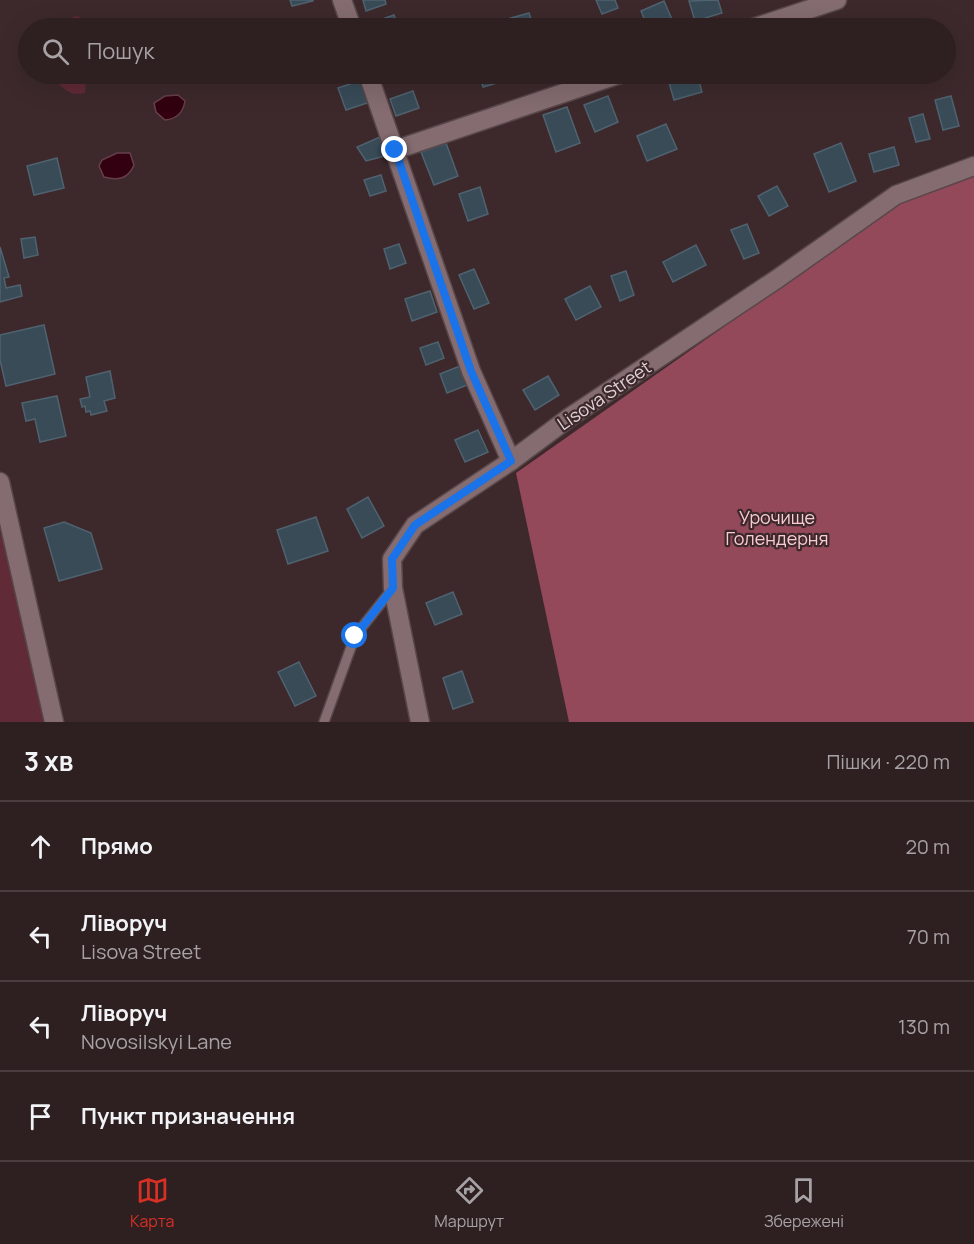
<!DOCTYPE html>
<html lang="uk">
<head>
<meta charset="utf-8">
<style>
  :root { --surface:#2e1f21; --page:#36272a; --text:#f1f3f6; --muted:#a7a2a5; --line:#493d3f; --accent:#d93025 }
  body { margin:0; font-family:Manrope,sans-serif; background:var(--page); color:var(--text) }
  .stop { position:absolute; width:18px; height:18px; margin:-14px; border:4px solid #1a73e8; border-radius:50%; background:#fff }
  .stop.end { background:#1a73e8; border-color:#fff; box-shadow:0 2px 6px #0008 }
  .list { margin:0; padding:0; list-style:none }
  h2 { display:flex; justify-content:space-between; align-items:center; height:78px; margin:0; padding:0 24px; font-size:26px }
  h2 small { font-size:20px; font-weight:400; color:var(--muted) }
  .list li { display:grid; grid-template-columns:39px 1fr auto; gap:18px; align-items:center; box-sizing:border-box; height:90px; padding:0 24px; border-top:2px solid var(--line) }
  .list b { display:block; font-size:22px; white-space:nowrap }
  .list p { margin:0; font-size:20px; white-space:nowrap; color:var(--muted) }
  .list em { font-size:20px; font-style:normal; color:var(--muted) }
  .icon { flex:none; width:33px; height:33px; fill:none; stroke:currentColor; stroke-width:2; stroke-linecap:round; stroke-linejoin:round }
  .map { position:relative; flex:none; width:974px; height:722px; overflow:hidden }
  .search { position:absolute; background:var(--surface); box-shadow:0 6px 24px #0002; left:18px; right:18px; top:18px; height:66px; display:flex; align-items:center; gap:15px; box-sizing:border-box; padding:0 21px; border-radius:33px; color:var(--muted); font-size:22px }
  .sheet { height:438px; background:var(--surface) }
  nav { display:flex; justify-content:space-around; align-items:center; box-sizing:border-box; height:84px; border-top:2px solid var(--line); background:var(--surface); font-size:16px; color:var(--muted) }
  nav a { display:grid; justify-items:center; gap:3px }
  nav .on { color:var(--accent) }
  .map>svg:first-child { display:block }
  .green { fill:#602a36 }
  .forest { fill:#934959 }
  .water { fill:#320010; stroke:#663f4b; stroke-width:1.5 }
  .building { fill:#384b57; stroke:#4f626f; stroke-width:1.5 }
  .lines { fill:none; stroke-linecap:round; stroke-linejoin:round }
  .service-casing { stroke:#58474a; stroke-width:12 }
  .minor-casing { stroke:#58474a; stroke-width:21 }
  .service { stroke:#846c70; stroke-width:9 }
  .minor { stroke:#846c70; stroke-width:18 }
  .route { stroke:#1a73e8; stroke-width:8 }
  .labels { text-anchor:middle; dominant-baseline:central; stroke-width:4.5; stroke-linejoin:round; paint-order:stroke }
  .street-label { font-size:18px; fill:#e0d2d4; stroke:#3d292c }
  .park-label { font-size:18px; fill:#f9cbd2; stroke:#3d292c }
</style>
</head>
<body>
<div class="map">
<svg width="974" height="722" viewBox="0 0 974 722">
  <rect width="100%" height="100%" fill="#3d292c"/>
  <!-- green -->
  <g class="green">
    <path d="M78,16L85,22L86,28H60L65,19Z"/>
    <path d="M58,74H86L85,93C72,96 67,92 58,83Z"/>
    <path d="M12,532L54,722H0V534Z"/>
  </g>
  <!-- forest -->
  <path class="forest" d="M974,176V722H569L516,473L901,202Z"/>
  <!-- water -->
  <g class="water">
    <path d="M178,95L185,101C183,113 177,119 165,120L156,112L154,103L165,96Z"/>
    <path d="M117,153H130L134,165C128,179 118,181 104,177L99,166L102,160Z"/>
  </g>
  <!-- building -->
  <g class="building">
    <path d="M290,0H313V1L292,6Z"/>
    <path d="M363,0H385L386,4L366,11Z"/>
    <path d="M596,0H615L618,8L602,14Z"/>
    <path d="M718,0L722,13L695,21L689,1Z"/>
    <path d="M664,1L674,24L664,28H648L641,11Z"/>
    <path d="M529,13L534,28H506L504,20Z"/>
    <path d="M394,15L399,28H377L374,22Z"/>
    <path d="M858,22L860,28H834Z"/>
    <path d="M479,74H509L511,79L483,87Z"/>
    <path d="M686,74H697L702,92L674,100L668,79Z"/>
    <path d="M362,80L370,102L346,110L338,88Z"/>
    <path d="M413,91L419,108L396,116L390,99Z"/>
    <path d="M608,96L618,122L595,132L584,105Z"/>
    <path d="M951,96L959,126L943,130L935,100Z"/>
    <path d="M567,107L580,143L556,152L543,115Z"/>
    <path d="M923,114L930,139L916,142L909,118Z"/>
    <path d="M666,124L677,149L647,161L637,136Z"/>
    <path d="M380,137L385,156L366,161L357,147Z"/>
    <path d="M446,143L458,176L434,185L421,152Z"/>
    <path d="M841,143L856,181L829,192L814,154Z"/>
    <path d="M894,147L899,165L874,172L869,154Z"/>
    <path d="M57,158L64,188L34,195L27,166Z"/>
    <path d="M381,175L386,191L370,196L364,180Z"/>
    <path d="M777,186L788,206L769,216L758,196Z"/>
    <path d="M480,187L488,214L468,221L459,194Z"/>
    <path d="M747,224L759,253L744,259L731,230Z"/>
    <path d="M35,237L38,255L24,258L21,239Z"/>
    <path d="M399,244L406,263L390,269L384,249Z"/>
    <path d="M696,245L706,265L673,282L663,262Z"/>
    <path d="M0,247L9,277L4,278L6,288L20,285L22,296L0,302Z"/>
    <path d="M474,269L489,303L474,309L459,275Z"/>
    <path d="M626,271L634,295L620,301L611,276Z"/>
    <path d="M590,286L601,307L576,320L565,299Z"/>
    <path d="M430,291L437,312L412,321L405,299Z"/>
    <path d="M44,325L55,374L6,386L0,360V335Z"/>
    <path d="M438,342L444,358L426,365L420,348Z"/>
    <path d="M460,366L467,385L447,393L440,374Z"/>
    <path d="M110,371L115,398L104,401L107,411L91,415L90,411L86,412L85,406L82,407L80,399L90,397L86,377Z"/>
    <path d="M548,376L559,395L535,410L523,390Z"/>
    <path d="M57,396L66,436L40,442L35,419L26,421L22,403Z"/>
    <path d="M478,430L488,452L465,462L455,440Z"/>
    <path d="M368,497L384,526L362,538L347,509Z"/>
    <path d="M316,517L328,551L288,564L277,530Z"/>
    <path d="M64,522L91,533L102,569L59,581L44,528Z"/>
    <path d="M453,592L462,614L435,625L426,603Z"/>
    <path d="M299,662L316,696L295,706L278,672Z"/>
    <path d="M462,671L473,702L453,709L443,678Z"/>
  </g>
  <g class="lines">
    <defs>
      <path id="service" d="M324,722L355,636L393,588"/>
      <g id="minor">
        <path d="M342,0L352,28"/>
        <path d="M753,28L837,0"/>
        <path d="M368,74L471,371L511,461"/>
        <path d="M395,150L620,74"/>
        <path d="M0,482L54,722"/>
        <path d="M420,722L393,588L392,559L415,525L511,461L570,417L777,279L896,195L974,166"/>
      </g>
    </defs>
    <!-- service casing -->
    <use href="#service" class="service-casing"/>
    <!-- minor casing -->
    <use href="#minor" class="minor-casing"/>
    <!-- service -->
    <use href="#service" class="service"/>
    <!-- minor -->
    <use href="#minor" class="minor"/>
  </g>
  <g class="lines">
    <!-- route -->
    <path class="route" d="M355,636L393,588L392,559L415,525L511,461L471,371L395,150"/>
  </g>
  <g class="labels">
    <!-- street labels -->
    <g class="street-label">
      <text transform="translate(604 395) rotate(-34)">Lisova Street</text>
    </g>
    <!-- park labels -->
    <g class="park-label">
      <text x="777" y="517">Урочище<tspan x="777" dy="21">Голендерня</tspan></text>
    </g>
  </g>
</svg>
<div class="stop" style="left:355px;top:636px"></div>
<div class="stop end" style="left:395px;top:150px"></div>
<div class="search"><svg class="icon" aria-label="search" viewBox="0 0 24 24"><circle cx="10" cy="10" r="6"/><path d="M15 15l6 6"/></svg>Пошук</div>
</div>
<section class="sheet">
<h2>3 хв<small>Пішки · 220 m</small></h2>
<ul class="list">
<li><svg class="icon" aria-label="ahead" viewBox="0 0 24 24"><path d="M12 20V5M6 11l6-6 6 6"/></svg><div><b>Прямо</b></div><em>20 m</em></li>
<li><svg class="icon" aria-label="left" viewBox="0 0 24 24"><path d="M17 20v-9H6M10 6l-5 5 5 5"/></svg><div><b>Ліворуч</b><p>Lisova Street</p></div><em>70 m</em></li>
<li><svg class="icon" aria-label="left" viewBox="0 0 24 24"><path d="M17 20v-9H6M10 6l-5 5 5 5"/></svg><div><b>Ліворуч</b><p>Novosilskyi Lane</p></div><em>130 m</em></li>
<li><svg class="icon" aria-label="arrive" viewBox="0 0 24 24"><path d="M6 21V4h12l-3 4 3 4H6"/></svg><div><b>Пункт призначення</b></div></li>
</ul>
</section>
<nav>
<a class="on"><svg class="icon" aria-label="map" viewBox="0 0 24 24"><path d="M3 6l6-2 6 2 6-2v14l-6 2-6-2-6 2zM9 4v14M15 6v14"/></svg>Карта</a>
<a><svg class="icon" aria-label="directions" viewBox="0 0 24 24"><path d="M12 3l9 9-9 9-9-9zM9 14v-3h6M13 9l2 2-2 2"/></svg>Маршрут</a>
<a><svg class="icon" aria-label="saved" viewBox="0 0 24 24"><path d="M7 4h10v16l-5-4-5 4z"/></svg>Збережені</a>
</nav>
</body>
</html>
